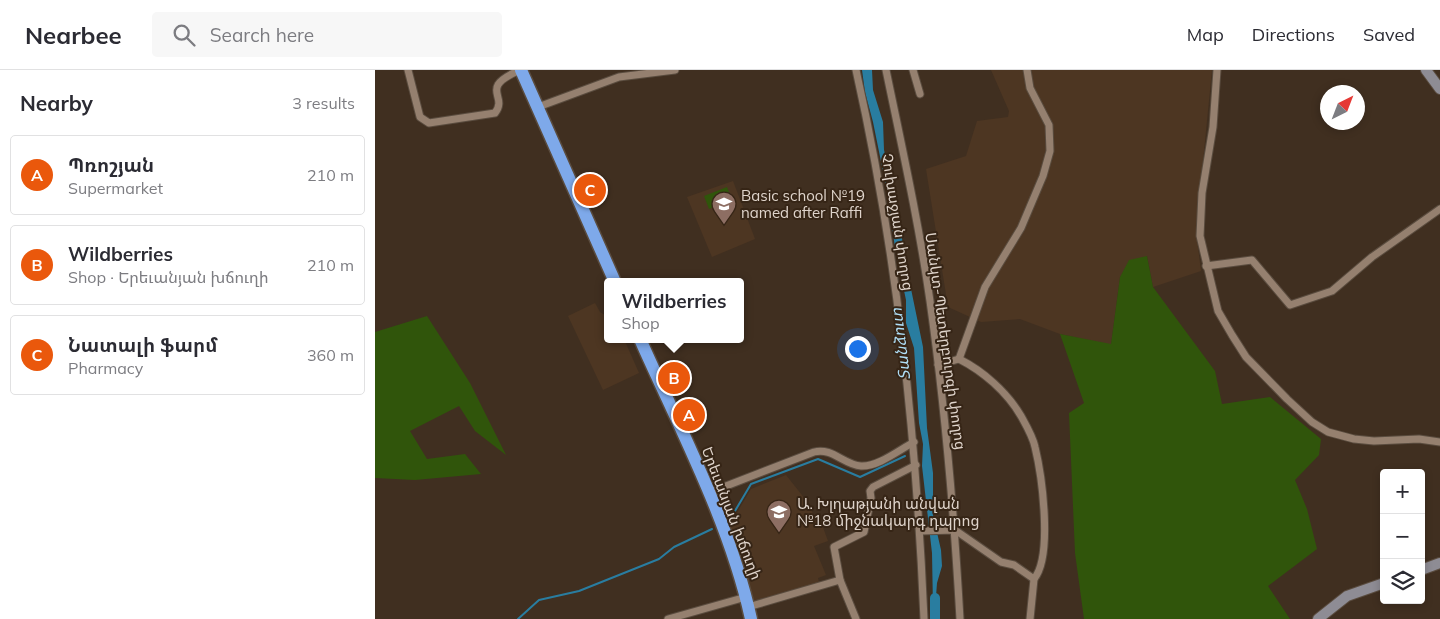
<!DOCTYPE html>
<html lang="en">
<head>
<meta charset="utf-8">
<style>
  :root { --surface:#fff; --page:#f7f7f7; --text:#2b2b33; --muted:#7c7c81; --line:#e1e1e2; --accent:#ea580c }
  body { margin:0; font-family:Mulish,"Noto Sans Armenian",sans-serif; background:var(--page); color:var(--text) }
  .controls { position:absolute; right:15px; bottom:15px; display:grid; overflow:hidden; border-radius:5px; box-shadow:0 2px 8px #0003 }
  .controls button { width:45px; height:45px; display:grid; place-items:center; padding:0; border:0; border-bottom:1px solid var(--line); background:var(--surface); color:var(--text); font:25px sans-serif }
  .compass { position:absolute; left:945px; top:15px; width:45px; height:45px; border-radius:50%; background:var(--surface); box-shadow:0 2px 8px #0003; rotate:42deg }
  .you { position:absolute; left:482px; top:278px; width:18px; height:18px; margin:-12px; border:4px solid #fff; border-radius:50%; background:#1a73e8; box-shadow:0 0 0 8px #1a73e833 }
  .badge { display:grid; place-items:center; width:32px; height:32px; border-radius:50%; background:var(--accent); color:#fff; font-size:16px; font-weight:700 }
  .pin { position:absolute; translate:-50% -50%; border:2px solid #fff; box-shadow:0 1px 5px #0006 }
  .popup { position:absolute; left:229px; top:208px; width:140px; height:65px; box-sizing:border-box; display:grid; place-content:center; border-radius:5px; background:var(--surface); filter:drop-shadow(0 1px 4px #0005); font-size:16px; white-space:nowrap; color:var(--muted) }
  .popup b { font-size:19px; color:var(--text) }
  .popup::after { content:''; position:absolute; left:50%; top:100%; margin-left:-10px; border:10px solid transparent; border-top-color:var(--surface) }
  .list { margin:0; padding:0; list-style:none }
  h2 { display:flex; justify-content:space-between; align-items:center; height:65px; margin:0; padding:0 20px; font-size:21px }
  h2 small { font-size:16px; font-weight:400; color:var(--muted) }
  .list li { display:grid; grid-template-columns:32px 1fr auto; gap:15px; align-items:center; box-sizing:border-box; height:80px; margin:0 10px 10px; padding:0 10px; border:1px solid var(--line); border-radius:5px }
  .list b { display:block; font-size:19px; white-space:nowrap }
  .list p { margin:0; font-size:16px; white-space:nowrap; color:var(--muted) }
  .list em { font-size:16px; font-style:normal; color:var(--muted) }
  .icon { flex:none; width:28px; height:28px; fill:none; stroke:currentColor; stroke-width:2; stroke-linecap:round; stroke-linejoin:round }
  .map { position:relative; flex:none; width:1065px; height:549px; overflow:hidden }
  header { display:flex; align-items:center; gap:30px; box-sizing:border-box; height:70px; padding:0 25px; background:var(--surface); border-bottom:1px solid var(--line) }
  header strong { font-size:24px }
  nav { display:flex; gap:28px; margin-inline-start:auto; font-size:18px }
  .search { width:350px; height:45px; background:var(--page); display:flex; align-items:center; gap:12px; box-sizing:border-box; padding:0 18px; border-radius:5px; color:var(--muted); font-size:19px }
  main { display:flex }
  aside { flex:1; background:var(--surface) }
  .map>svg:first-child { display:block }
  .built { fill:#4d3622 }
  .green { fill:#30550b }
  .water { fill:#297da0 }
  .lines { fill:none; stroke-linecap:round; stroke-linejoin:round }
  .stream { stroke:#297da0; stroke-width:2 }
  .river { stroke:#297da0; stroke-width:10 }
  .street-casing { stroke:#5a4c3f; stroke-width:9 }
  .secondary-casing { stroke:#5a4c3f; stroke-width:12 }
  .highway-casing { stroke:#5a4c3f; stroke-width:15 }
  .street { stroke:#95806f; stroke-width:7 }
  .secondary { stroke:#8e8c94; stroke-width:10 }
  .highway { stroke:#7ea9ea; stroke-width:12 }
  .labels { text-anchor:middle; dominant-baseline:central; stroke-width:4; stroke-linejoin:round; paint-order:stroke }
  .poi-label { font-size:15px; fill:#dfd4cb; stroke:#362516; text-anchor:start }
  .street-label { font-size:15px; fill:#dfd4cb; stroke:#362516 }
  .water-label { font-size:16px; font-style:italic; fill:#afdef6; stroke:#362516 }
</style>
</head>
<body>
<header>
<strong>Nearbee</strong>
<div class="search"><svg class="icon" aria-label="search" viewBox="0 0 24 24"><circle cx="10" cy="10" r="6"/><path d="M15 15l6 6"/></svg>Search here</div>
<nav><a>Map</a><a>Directions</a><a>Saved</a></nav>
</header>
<main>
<aside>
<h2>Nearby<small>3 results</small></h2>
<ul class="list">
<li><span class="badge">A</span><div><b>Պռոշյան</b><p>Supermarket</p></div><em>210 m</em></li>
<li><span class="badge">B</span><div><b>Wildberries</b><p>Shop · Երեւանյան խճուղի</p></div><em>210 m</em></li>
<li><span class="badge">C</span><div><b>Նատալի ֆարմ</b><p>Pharmacy</p></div><em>360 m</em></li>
</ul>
</aside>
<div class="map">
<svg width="1065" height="549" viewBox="0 0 1065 549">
  <rect width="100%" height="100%" fill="#402f20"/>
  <!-- built -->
  <g class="built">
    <path d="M616,0H837L821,162L826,201L778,217L772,186L745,207L736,275L685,264L645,249L606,252L573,237L551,99L591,86L602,51L633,47L634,41Z"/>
    <path d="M358,111L380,169L337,187L312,127Z"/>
    <path d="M220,233L225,242L233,247V269H249L264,303L228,320L193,246Z"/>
    <path d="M411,405L434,434L441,452H446L453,471L439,476L451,505L443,508L444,513L379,531L354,456L376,419Z"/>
  </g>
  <!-- green -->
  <g class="green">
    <path d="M352,117L357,130L334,139L329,126Z"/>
    <path d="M772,186L778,217L840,301L847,334L895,327L946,369L944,385L920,410L932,439L942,479L893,516L915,549H709L700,483L694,343L709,333L685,264L736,274L745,207L754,190Z"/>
    <path d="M52,246L95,313L131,385L100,361L84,336L35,361L52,389L90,384L106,404L40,410L0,408V262Z"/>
  </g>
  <!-- water -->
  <path class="water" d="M487,0H497L498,20L508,52L509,80L523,135L529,185L548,277L552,358L558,403V445L566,480L567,496L562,513L560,540L558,538L557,483L547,396L548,374L544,353L539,278L531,253V230L520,178L513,126L498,52L490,22Z"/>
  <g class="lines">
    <!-- stream -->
    <g class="stream">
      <path d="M354,451L376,414L443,389L485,407L530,386"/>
      <path d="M143,549L164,530L204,521L284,489L299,477L337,459"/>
    </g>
    <!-- river -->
    <path class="river" d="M560,528V549"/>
    <defs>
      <g id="street">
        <path d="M33,0L45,47L54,53L120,43C134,25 102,19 145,0"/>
        <path d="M481,0C522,183 541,362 549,549"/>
        <path d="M511,0C527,77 544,154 555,231C570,337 579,443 585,549"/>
        <path d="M538,0L545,24"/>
        <path d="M842,0L838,57L827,123L825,166L843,241L857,265L871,287L912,329L937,352L953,362L979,369L999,371L1044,369L1065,372"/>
        <path d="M163,37L244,7L300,0"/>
        <path d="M831,196L877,190L915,235L957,221L997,187L1065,139"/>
        <path d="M584,289L610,217L646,158L668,106L675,81L674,55L655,18L652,0"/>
        <path d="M563,295L584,289C608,301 632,322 646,346C651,355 658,367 660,377C667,406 678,486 659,509"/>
        <path d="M333,423L439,382C457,377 469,395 486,396C503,397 524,380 539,372"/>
        <path d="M545,461L580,460L626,492L639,495L659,509L655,549"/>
        <path d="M465,510L481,549"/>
        <path d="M373,537L465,510L459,477L489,462L496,428L495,421L498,417L541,395"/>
        <path d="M293,549L371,527"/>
      </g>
      <g id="secondary">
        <path d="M1051,0L1065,19"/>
        <path d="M1046,500L1065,493"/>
        <path d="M943,549L972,526L1009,513"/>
      </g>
      <g id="highway">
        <path d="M146,0L240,212"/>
        <path d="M265,269C305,359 355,453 376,549"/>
      </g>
    </defs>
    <!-- street casing -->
    <use href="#street" class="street-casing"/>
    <!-- secondary casing -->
    <use href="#secondary" class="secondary-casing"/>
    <!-- highway casing -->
    <use href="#highway" class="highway-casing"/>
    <!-- street -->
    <use href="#street" class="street"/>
    <!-- secondary -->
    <use href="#secondary" class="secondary"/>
    <!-- highway -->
    <use href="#highway" class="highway"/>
  </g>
  <!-- icons -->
  <defs>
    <symbol id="school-pin" viewBox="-11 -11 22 30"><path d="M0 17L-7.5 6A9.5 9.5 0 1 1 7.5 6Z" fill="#8d6e63" stroke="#362516"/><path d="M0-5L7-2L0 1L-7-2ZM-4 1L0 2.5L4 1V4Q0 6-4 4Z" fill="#fff"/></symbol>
  </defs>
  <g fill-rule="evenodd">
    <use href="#school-pin" x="335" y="120" width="28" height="38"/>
    <use href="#school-pin" x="390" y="428" width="28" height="38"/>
  </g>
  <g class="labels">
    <!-- poi labels -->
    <g class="poi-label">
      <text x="366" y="125">Basic school №19<tspan x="366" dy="17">named after Raffi</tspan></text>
      <text x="422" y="433">Ա. Խլղաթյանի անվան<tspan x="422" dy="17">№18 միջնակարգ դպրոց</tspan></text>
    </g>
    <!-- street labels -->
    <g class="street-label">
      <text transform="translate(523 152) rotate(81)">Չուխաջյան փողոց</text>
      <text transform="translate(571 271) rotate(82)">Սանկտ-Պետերբուրգի փողոց</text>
      <text transform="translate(357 443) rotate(69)">Երեւանյան խճուղի</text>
    </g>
    <!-- water labels -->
    <g class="water-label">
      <text transform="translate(525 274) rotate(-97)">Տանձուտ</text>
    </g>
  </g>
</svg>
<div class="controls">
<button>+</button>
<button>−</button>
<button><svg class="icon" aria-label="layers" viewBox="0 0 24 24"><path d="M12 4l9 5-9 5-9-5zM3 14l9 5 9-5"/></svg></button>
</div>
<svg class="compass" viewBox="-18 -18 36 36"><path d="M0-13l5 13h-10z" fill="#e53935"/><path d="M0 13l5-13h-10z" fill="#7c7c81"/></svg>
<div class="you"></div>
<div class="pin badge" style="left:314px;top:345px">A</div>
<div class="pin badge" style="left:299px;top:308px">B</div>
<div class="popup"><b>Wildberries</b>Shop</div>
<div class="pin badge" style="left:215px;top:120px">C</div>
</div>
</main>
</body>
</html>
